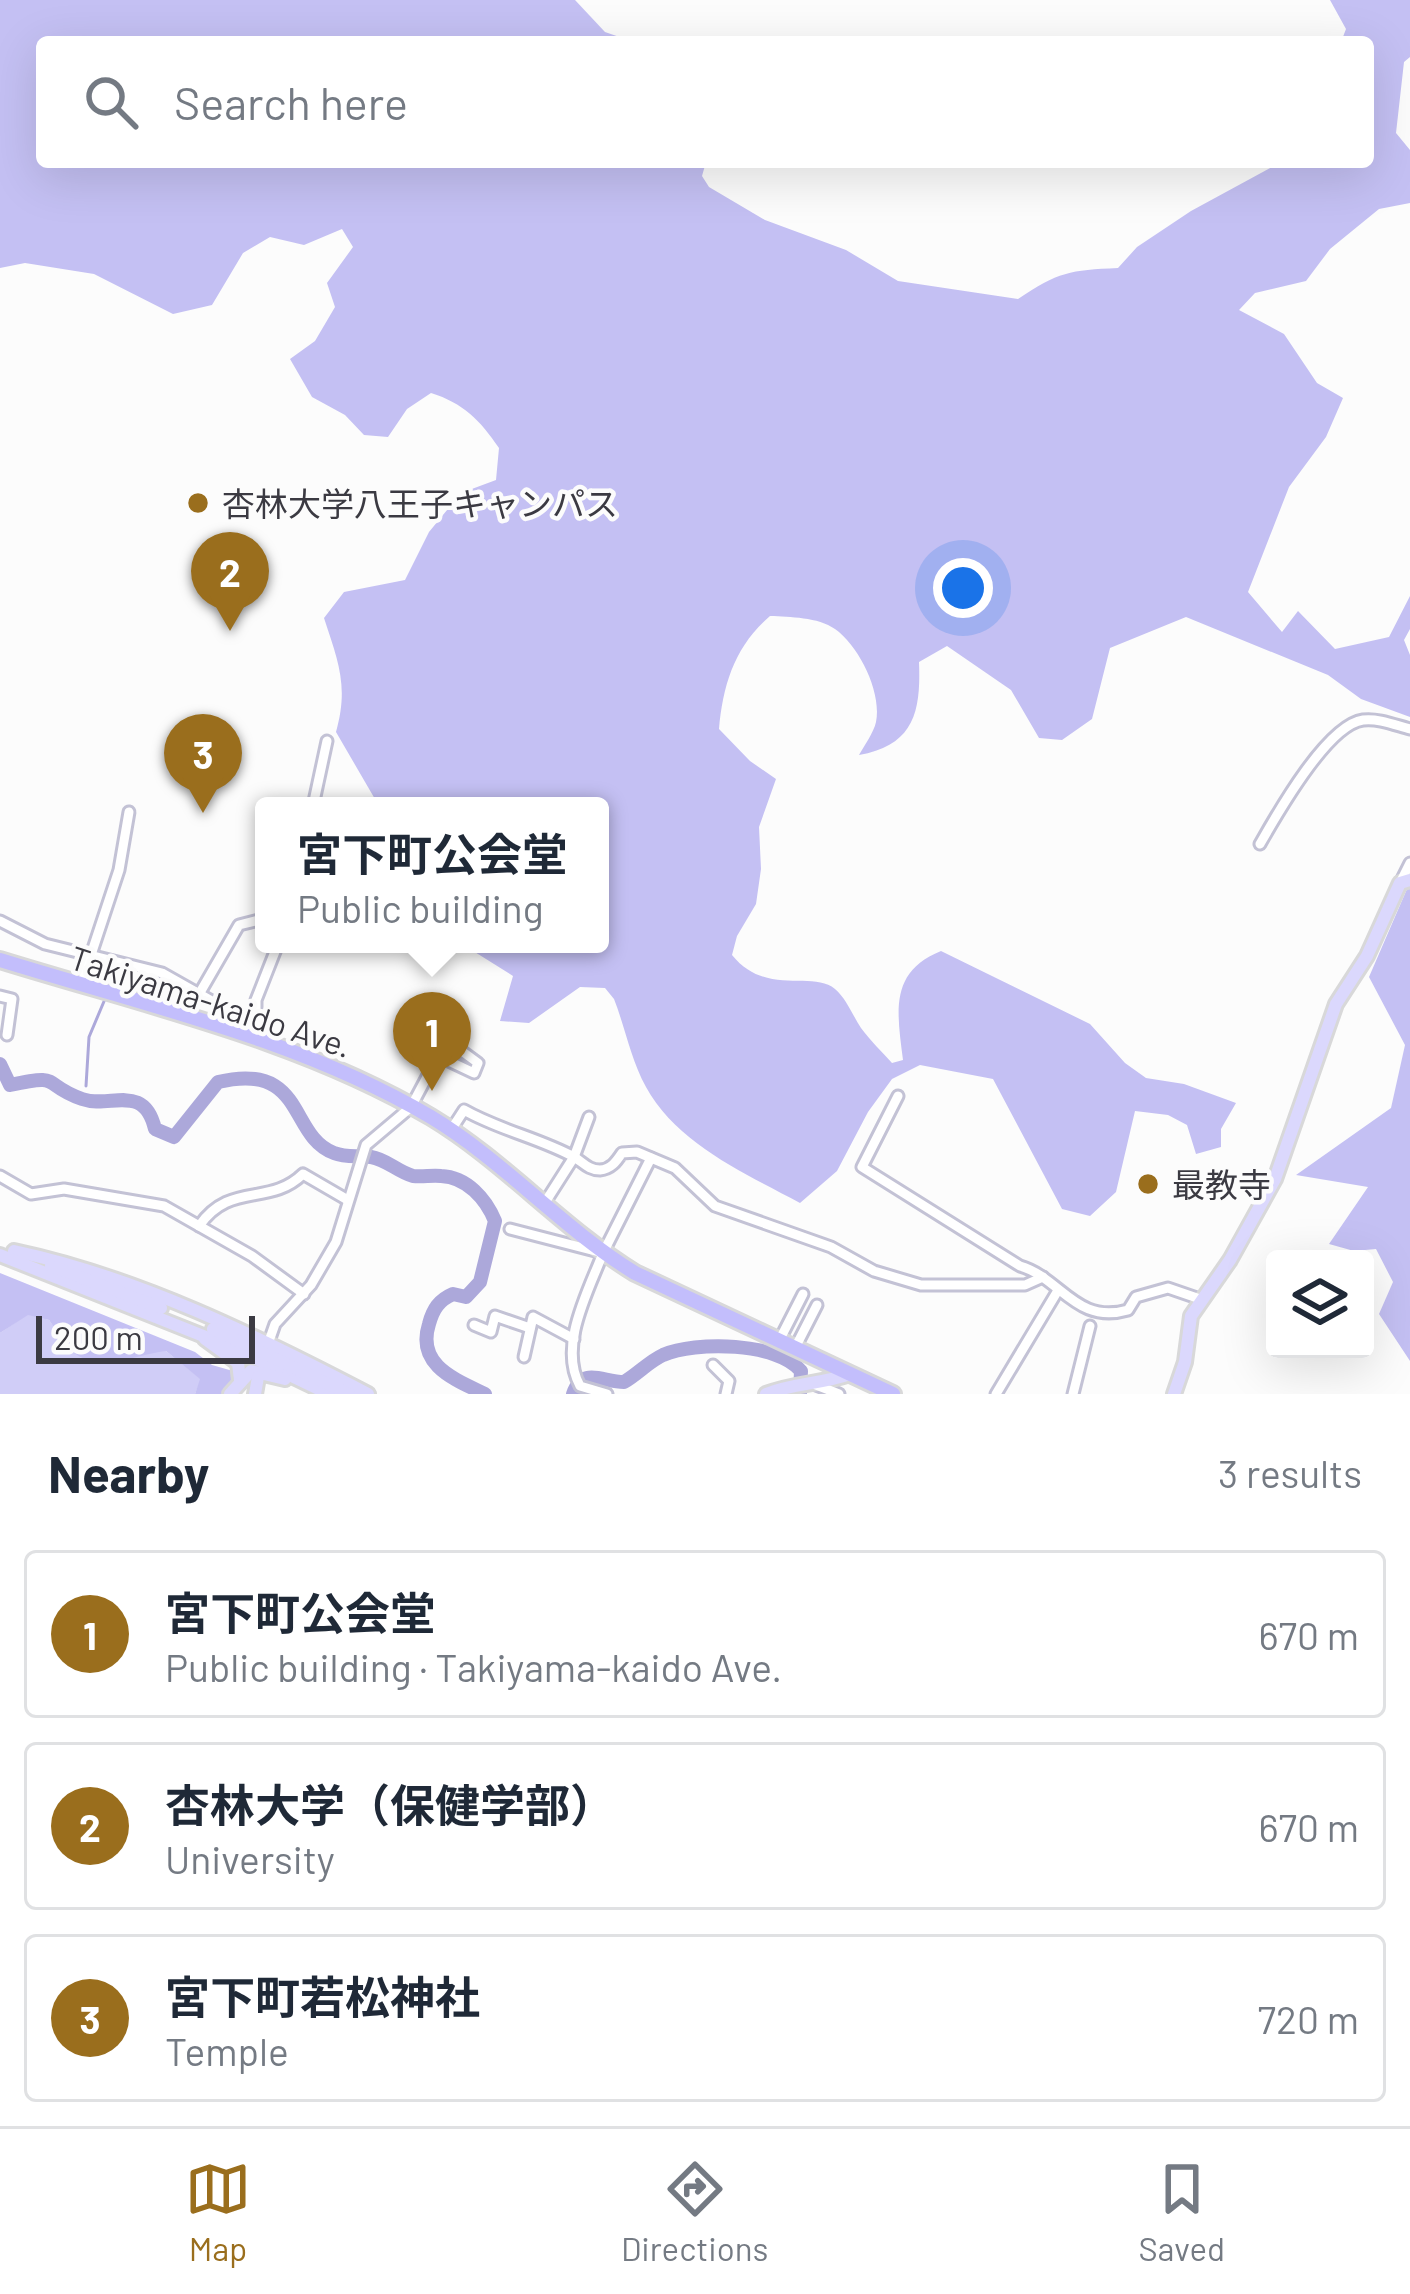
<!DOCTYPE html>
<html lang="en">
<head>
<meta charset="utf-8">
<style>
  :root { --surface:#fff; --page:#f6f6f7; --text:#1f2937; --muted:#747a83; --line:#e0e1e3; --accent:#9a6e1d }
  body { margin:0; font-family:Barlow,"Noto Sans JP",sans-serif; background:var(--page); color:var(--text) }
  .controls { position:absolute; right:36px; bottom:36px; display:grid; overflow:hidden; border-radius:12px; box-shadow:0 12px 48px #0002 }
  .controls button { width:108px; height:108px; display:grid; place-items:center; padding:0; border:0; border-bottom:3px solid var(--line); background:var(--surface); color:var(--text); font:60px sans-serif }
  .scale { position:absolute; left:36px; bottom:30px; width:219px; box-sizing:border-box; padding-left:12px; border:6px solid #3b3a42; border-top:0; font-size:33px; line-height:42px; white-space:nowrap; color:#3b3a42; -webkit-text-stroke:9px #fcfcfc; paint-order:stroke }
  .you { position:absolute; left:963px; top:588px; width:42px; height:42px; margin:-30px; border:9px solid #fff; border-radius:50%; background:#1a73e8; box-shadow:0 0 0 18px #1a73e833 }
  .badge { display:grid; place-items:center; width:78px; height:78px; border-radius:50%; background:var(--accent); color:#fff; font-size:39px; font-weight:700 }
  .pin { position:absolute; translate:-50% -99px; filter:drop-shadow(0 3px 6px #0008) }
  .pin::after { content:''; position:absolute; top:63px; width:42px; height:36px; background:inherit; clip-path:polygon(0 0,100% 0,50% 100%) }
  .popup { position:absolute; left:255px; top:797px; width:354px; height:156px; box-sizing:border-box; display:grid; place-content:center; border-radius:12px; background:var(--surface); filter:drop-shadow(0 3px 9px #0005); font-size:39px; white-space:nowrap; color:var(--muted) }
  .popup b { font-size:45px; color:var(--text) }
  .popup::after { content:''; position:absolute; left:50%; top:100%; margin-left:-24px; border:24px solid transparent; border-top-color:var(--surface) }
  .list { margin:0; padding:0; list-style:none }
  h2 { display:flex; justify-content:space-between; align-items:center; height:156px; margin:0; padding:0 48px; font-size:51px }
  h2 small { font-size:39px; font-weight:400; color:var(--muted) }
  .list li { display:grid; grid-template-columns:78px 1fr auto; gap:36px; align-items:center; box-sizing:border-box; height:168px; margin:0 24px 24px; padding:0 24px; border:3px solid var(--line); border-radius:12px }
  .list b { display:block; font-size:45px; white-space:nowrap }
  .list p { margin:0; font-size:39px; white-space:nowrap; color:var(--muted) }
  .list em { font-size:39px; font-style:normal; color:var(--muted) }
  .icon { flex:none; width:66px; height:66px; fill:none; stroke:currentColor; stroke-width:2; stroke-linecap:round; stroke-linejoin:round }
  .map { position:relative; flex:none; width:1410px; height:1394px; overflow:hidden }
  .search { position:absolute; background:var(--surface); box-shadow:0 12px 48px #0002; left:36px; right:36px; top:36px; height:132px; display:flex; align-items:center; gap:30px; box-sizing:border-box; padding:0 42px; border-radius:12px; color:var(--muted); font-size:45px }
  .sheet { height:732px; background:var(--surface) }
  nav { display:flex; justify-content:space-around; align-items:center; box-sizing:border-box; height:168px; border-top:3px solid var(--line); background:var(--surface); font-size:33px; color:var(--muted) }
  nav a { display:grid; justify-items:center; gap:6px }
  nav .on { color:var(--accent) }
  .map>svg:first-child { display:block }
  .green { fill:#d0cdf7 }
  .forest { fill:#c4c0f3 }
  .lines { fill:none; stroke-linecap:round; stroke-linejoin:round }
  .stream { stroke:#aca8da; stroke-width:3 }
  .river { stroke:#aca8da; stroke-width:14 }
  .minor-casing { stroke:#c3c2d5; stroke-width:15 }
  .major-casing { stroke:#d8d8d9; stroke-width:18 }
  .highway-casing { stroke:#d8d8d9; stroke-width:20 }
  .minor { stroke:#fff; stroke-width:9 }
  .major { stroke:#dbd8fd; stroke-width:12 }
  .highway { stroke:#c3befc; stroke-width:14 }
  .poi-dot { fill:#9a6e1d; stroke:#fcfcfc; stroke-width:4.5 }
  .labels { text-anchor:middle; dominant-baseline:central; stroke-width:9; stroke-linejoin:round; paint-order:stroke }
  .poi-label { font-size:33px; fill:#3b3a42; stroke:#fcfcfc; text-anchor:start }
  .street-label { font-size:33px; fill:#3b3a42; stroke:#fcfcfc }
</style>
</head>
<body>
<div class="map">
<svg width="1410" height="1394" viewBox="0 0 1410 1394">
  <rect width="100%" height="100%" fill="#fcfcfc"/>
  <!-- green -->
  <path class="green" d="M28,1314L49,1320L73,1352L166,1351L201,1379L195,1394H0V1333Z"/>
  <!-- forest -->
  <g class="forest">
    <path d="M0,0H575L605,32L634,42H42V162H706L702,176L709,187L765,220L846,250L898,281L1018,299C1058,272 1070,270 1118,268L1137,247L1191,211L1281,162H1368V42H1341L1346,29L1330,0H1410V57L1404,62L1396,133L1410,150V203L1379,209L1330,249L1306,281L1255,293L1239,310L1284,334L1317,383L1343,398L1326,437L1289,487L1248,592L1282,632L1298,611L1335,649L1389,637L1410,596V629L1404,640L1410,655V717L1361,699L1328,675L1186,617L1110,648L1092,719L1062,740L1039,738L1011,690L947,646L919,662C921,712 914,745 859,755C864,746 874,732 876,722C882,692 859,646 835,629C818,617 790,617 770,616C735,646 723,684 719,729L750,761L776,779L759,827L761,869L756,904L737,936L732,955C766,997 812,970 835,989C846,998 853,1016 861,1028C870,1040 882,1052 892,1063L903,1060C897,1012 889,972 941,951L1090,1024L1125,1063L1146,1078L1184,1084L1236,1103L1221,1129V1147L1196,1154L1187,1125L1168,1115L1135,1111L1116,1192L1090,1216L1062,1209L993,1079L920,1065L892,1079L868,1112L837,1171L800,1203C746,1174 677,1144 646,1087C631,1060 625,1027 614,999L605,988L580,987L529,1023L500,1021L513,976L462,944H600V806H379L336,732C349,686 338,661 324,618L344,592L405,580L429,532L461,493L496,480L499,448C480,420 463,403 431,393L407,409L388,437L364,435L345,415L312,397L290,359L315,341L335,307L327,283L353,247L342,229L304,245L270,237L243,253L212,305L173,314L94,274L25,263L0,268Z"/>
    <path d="M1410,882V1361L1379,1314L1393,1282L1376,1249L1354,1251L1329,1244L1368,1187L1296,1175L1391,1108L1405,1045L1369,977Z"/>
    <path d="M0,1273L195,1352L212,1365L233,1371L234,1381L223,1394H195L200,1379L166,1351C138,1354 97,1374 72,1351C63,1344 56,1329 49,1320L28,1315L0,1333Z"/>
  </g>
  <g class="lines">
    <!-- stream -->
    <g class="stream">
      <path d="M112,988L118,968"/>
      <path d="M86,1086L89,1037L105,999"/>
    </g>
    <!-- river -->
    <g class="river">
      <path d="M0,1064L10,1085C64,1073 40,1084 82,1099C110,1109 144,1082 155,1129L174,1137L218,1082C306,1061 288,1136 334,1153C346,1158 358,1155 371,1157C386,1159 398,1172 413,1176C423,1177 432,1175 441,1176C467,1177 486,1199 495,1221L480,1282L466,1297L453,1294C439,1300 433,1309 429,1324C416,1365 454,1379 485,1394"/>
      <path d="M573,1394C583,1366 602,1382 624,1382C638,1374 648,1362 663,1355C695,1341 778,1342 801,1371L800,1394"/>
    </g>
    <defs>
      <g id="minor">
        <path d="M313,806L327,741"/>
        <path d="M1260,844C1277,814 1327,725 1363,720C1378,718 1395,725 1410,729"/>
        <path d="M1400,883L1410,863"/>
        <path d="M0,921L45,944L162,973L256,1026L260,1040"/>
        <path d="M81,985L119,870L129,812"/>
        <path d="M0,996L12,999L7,1035"/>
        <path d="M198,996L239,925L263,919"/>
        <path d="M256,1026V1000L278,944"/>
        <path d="M898,1096L862,1167L1020,1266C1061,1278 1076,1325 1128,1310L1136,1297L1168,1288L1200,1299"/>
        <path d="M451,1130L464,1110C499,1130 539,1138 574,1157C583,1162 588,1170 600,1170C611,1169 616,1162 622,1153L637,1152L675,1168L715,1206L831,1247L874,1271L921,1285H1025L1043,1277"/>
        <path d="M0,1176L31,1194L64,1189L164,1206L252,1256L304,1294"/>
        <path d="M544,1204L574,1157L589,1117"/>
        <path d="M199,1226C230,1181 269,1207 303,1174L346,1199"/>
        <path d="M510,1229L603,1253C588,1292 558,1346 580,1386L607,1394"/>
        <path d="M603,1253L651,1158"/>
        <path d="M474,1325L491,1332L495,1316L530,1328"/>
        <path d="M779,1341L803,1294"/>
        <path d="M268,1344L275,1324L311,1285L336,1242L366,1145L411,1107L438,1056L474,1073L478,1063L440,1035L443,1006"/>
        <path d="M795,1348L817,1305"/>
        <path d="M524,1357L533,1317L574,1339"/>
        <path d="M713,1365L729,1381L726,1394"/>
        <path d="M816,1385L839,1394"/>
        <path d="M996,1394L1057,1292"/>
        <path d="M1073,1394L1090,1326"/>
      </g>
      <g id="major">
        <path d="M14,1251C137,1277 257,1336 368,1394"/>
        <path d="M0,1255L236,1349L329,1394"/>
        <path d="M51,1266L161,1308"/>
        <path d="M213,1329L349,1394"/>
        <path d="M205,1339L238,1363L240,1380"/>
        <path d="M230,1394L251,1371L285,1379"/>
        <path d="M255,1394L258,1377"/>
        <path d="M766,1394C794,1383 821,1384 850,1374"/>
        <path d="M1174,1394L1185,1362L1191,1316L1230,1260L1275,1179L1336,1004L1367,956L1400,883L1410,880"/>
      </g>
      <path id="highway" d="M0,960C145,1005 299,1039 431,1117C504,1161 562,1228 635,1273L893,1394"/>
    </defs>
    <!-- minor casing -->
    <use href="#minor" class="minor-casing"/>
    <!-- major casing -->
    <use href="#major" class="major-casing"/>
    <!-- highway casing -->
    <use href="#highway" class="highway-casing"/>
    <!-- minor -->
    <use href="#minor" class="minor"/>
    <!-- major -->
    <use href="#major" class="major"/>
    <!-- highway -->
    <use href="#highway" class="highway"/>
  </g>
  <!-- markers -->
  <g class="poi-dot">
    <circle cx="198" cy="503" r="12"/>
    <circle cx="1148" cy="1184" r="12"/>
  </g>
  <g class="labels">
    <!-- poi labels -->
    <g class="poi-label">
      <text x="222" y="503">杏林大学八王子キャンパス</text>
      <text x="1172" y="1184">最教寺</text>
    </g>
    <!-- street labels -->
    <g class="street-label">
      <text transform="translate(211 1001) rotate(18)">Takiyama-kaido Ave.</text>
    </g>
  </g>
</svg>
<div class="controls">
<button><svg class="icon" aria-label="layers" viewBox="0 0 24 24"><path d="M12 4l9 5-9 5-9-5zM3 14l9 5 9-5"/></svg></button>
</div>
<div class="scale">200 m</div>
<div class="you"></div>
<div class="pin badge" style="left:432px;top:1091px">1</div>
<div class="popup"><b>宮下町公会堂</b>Public building</div>
<div class="pin badge" style="left:230px;top:631px">2</div>
<div class="pin badge" style="left:203px;top:813px">3</div>
<div class="search"><svg class="icon" aria-label="search" viewBox="0 0 24 24"><circle cx="10" cy="10" r="6"/><path d="M15 15l6 6"/></svg>Search here</div>
</div>
<section class="sheet">
<h2>Nearby<small>3 results</small></h2>
<ul class="list">
<li><span class="badge">1</span><div><b>宮下町公会堂</b><p>Public building · Takiyama-kaido Ave.</p></div><em>670 m</em></li>
<li><span class="badge">2</span><div><b>杏林大学（保健学部）</b><p>University</p></div><em>670 m</em></li>
<li><span class="badge">3</span><div><b>宮下町若松神社</b><p>Temple</p></div><em>720 m</em></li>
</ul>
</section>
<nav>
<a class="on"><svg class="icon" aria-label="map" viewBox="0 0 24 24"><path d="M3 6l6-2 6 2 6-2v14l-6 2-6-2-6 2zM9 4v14M15 6v14"/></svg>Map</a>
<a><svg class="icon" aria-label="directions" viewBox="0 0 24 24"><path d="M12 3l9 9-9 9-9-9zM9 14v-3h6M13 9l2 2-2 2"/></svg>Directions</a>
<a><svg class="icon" aria-label="saved" viewBox="0 0 24 24"><path d="M7 4h10v16l-5-4-5 4z"/></svg>Saved</a>
</nav>
</body>
</html>
